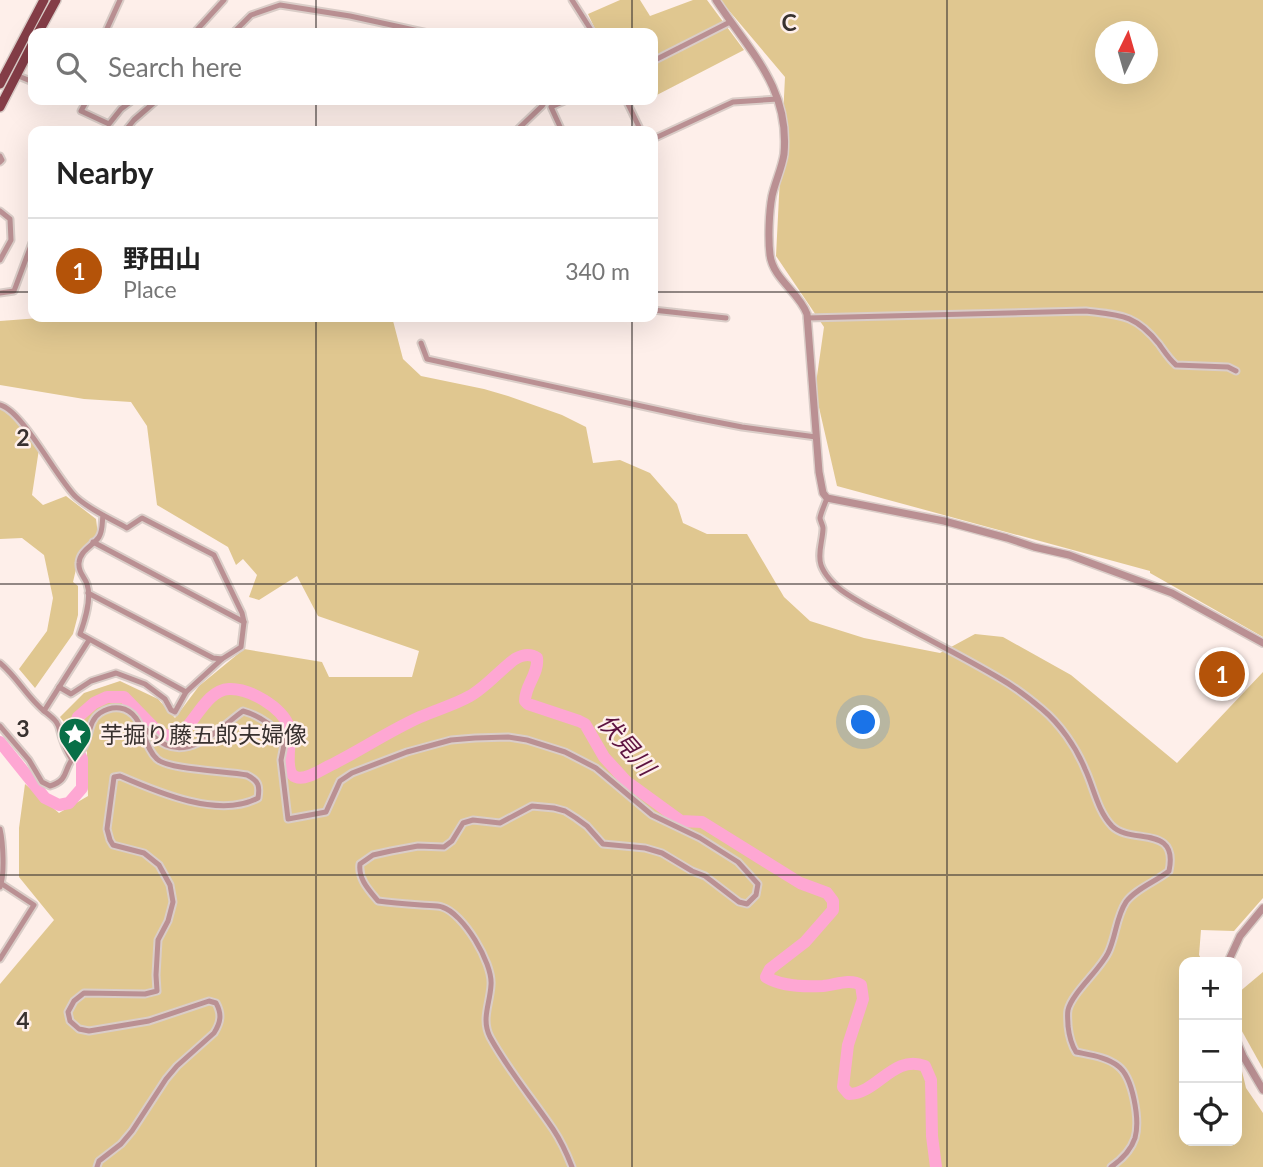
<!DOCTYPE html>
<html lang="en">
<head>
<meta charset="utf-8">
<style>
  :root { --surface:#fff; --page:#f2f2f2; --text:#222; --muted:#767676; --line:#e0e0e0; --accent:#b45309 }
  body { margin:0; font-family:Lato,"Noto Sans JP",sans-serif; background:var(--page); color:var(--text) }
  .controls { position:absolute; right:21px; bottom:21px; display:grid; overflow:hidden; border-radius:14px; box-shadow:0 7px 28px #0002 }
  .controls button { width:63px; height:63px; display:grid; place-items:center; padding:0; border:0; border-bottom:2px solid var(--line); background:var(--surface); color:var(--text); font:35px sans-serif }
  .compass { position:absolute; left:1095px; top:21px; width:63px; height:63px; border-radius:50%; background:var(--surface); box-shadow:0 7px 28px #0002; rotate:5deg }
  .you { position:absolute; left:864px; top:723px; width:24px; height:24px; margin:-18px; border:5px solid #fff; border-radius:50%; background:#1a73e8; box-shadow:0 0 0 10px #1a73e833 }
  .badge { display:grid; place-items:center; width:46px; height:46px; border-radius:50%; background:var(--accent); color:#fff; font-size:23px; font-weight:700 }
  .pin { position:absolute; translate:-50% -50%; border:4px solid #fff; box-shadow:0 2px 7px #0006 }
  .list { margin:0; padding:0; list-style:none }
  h2 { display:flex; justify-content:space-between; align-items:center; height:91px; margin:0; padding:0 28px; font-size:30px }
  h2 small { font-size:23px; font-weight:400; color:var(--muted) }
  .list li { display:grid; grid-template-columns:46px 1fr auto; gap:21px; align-items:center; box-sizing:border-box; height:105px; padding:0 28px; border-top:2px solid var(--line) }
  .list b { display:block; font-size:26px; white-space:nowrap }
  .list p { margin:0; font-size:23px; white-space:nowrap; color:var(--muted) }
  .list em { font-size:23px; font-style:normal; color:var(--muted) }
  .icon { flex:none; width:38px; height:38px; fill:none; stroke:currentColor; stroke-width:2; stroke-linecap:round; stroke-linejoin:round }
  .map { position:relative; flex:none; width:1263px; height:1167px; overflow:hidden }
  .search { position:absolute; background:var(--surface); box-shadow:0 7px 28px #0002; left:28px; top:28px; width:630px; height:77px; display:flex; align-items:center; gap:18px; box-sizing:border-box; padding:0 24px; border-radius:14px; color:var(--muted); font-size:26px }
  .panel { position:absolute; background:var(--surface); box-shadow:0 7px 28px #0002; left:28px; top:126px; width:630px; height:196px; border-radius:14px }
  .map>svg:first-child { display:block }
  .green { fill:#e0c790; fill-rule:evenodd }
  .lines { fill:none; stroke-linecap:round; stroke-linejoin:round }
  .river { stroke:#fea7d3; stroke-width:12 }
  .minor-casing { stroke:#dacdc8; stroke-width:9 }
  .tertiary-casing { stroke:#dacdc8; stroke-width:10 }
  .primary-casing { stroke:#dacdc8; stroke-width:12 }
  .minor { stroke:#ba9093; stroke-width:5 }
  .tertiary { stroke:#ba9093; stroke-width:7 }
  .primary { stroke:#843d47; stroke-width:9 }
  .grid { fill:none; stroke:#38312f; stroke-width:2; stroke-opacity:0.55 }
  .labels { text-anchor:middle; dominant-baseline:central; stroke-width:5; stroke-linejoin:round; paint-order:stroke }
  .poi-label { font-size:23px; fill:#38312f; stroke:#feefea; text-anchor:start }
  .water-label { font-size:24px; font-style:italic; fill:#5d1340; stroke:#feefea }
  .grid-label { font-size:23px; text-anchor:middle; font-weight:bold; fill:#38312f; stroke:#feefea; stroke-width:5; stroke-linejoin:round; paint-order:stroke }
</style>
</head>
<body>
<div class="map">
<svg width="1263" height="1167" viewBox="0 0 1263 1167">
  <rect width="100%" height="100%" fill="#feefea"/>
  <!-- green -->
  <g class="green">
    <path d="M620,0H640L650,16L693,0H707L744,50L653,97V33H597L588,14Z"/>
    <path d="M720,0H1263V637L1150,573V571L837,486L815,390L824,327L776,256L785,77ZM1106,32H1148V74H1106Z"/>
    <path d="M53,317H392L403,359L421,376L484,389L508,396L562,415L586,427L593,463L620,460L650,473L677,504L683,523L707,534H747L784,597L810,621L864,638L940,653L975,634L1003,637L1071,675L1177,763L1263,672V898L1234,931L1201,930L1199,955L1203,962H1184V1141H1237V1060L1241,1067L1246,1088L1263,1113V1167H0V984L54,920L19,877V828L25,784L59,813L88,796L87,752L60,717L84,693L120,681L158,699L175,718L199,686L244,649L322,662L329,677H412L419,651L318,616L297,576L259,600L249,597L257,575L243,559L236,565L228,547L157,505L147,426L131,402L84,399L0,385V321Z"/>
    <path d="M0,407L4,408L39,449L32,495L43,505L66,496L96,519L98,535L80,552L73,582L78,586V615L73,634L35,688L19,669L47,631L53,598L44,555L22,538L0,539Z"/>
    <path d="M1263,972V1069L1238,1024L1237,1003L1238,993Z"/>
  </g>
  <g class="lines">
    <!-- river -->
    <path class="river" d="M0,742L45,798L59,805L69,803L82,788V759L73,741V730L78,717L94,703L107,697H124L159,733L175,738C194,727 205,690 229,689C249,688 282,707 289,727C293,738 282,773 296,777C306,781 322,769 331,765C361,750 389,731 420,717C436,710 454,705 470,696C485,688 500,670 515,659C522,655 530,653 537,658C539,674 525,685 525,701L528,704L579,721L585,724L604,757L626,781L681,821L702,822L800,883L827,893L833,901V910L805,942L770,969L766,977C781,986 805,987 823,986C835,985 850,978 861,985L863,999L848,1045L843,1087L849,1094C878,1093 893,1054 925,1066L931,1080L932,1136L936,1167"/>
    <defs>
      <g id="minor">
        <path d="M572,0L593,33"/>
        <path d="M105,33L120,0"/>
        <path d="M194,33L224,0"/>
        <path d="M233,33L251,15L280,5L350,16L428,33"/>
        <path d="M653,61L730,22"/>
        <path d="M16,75L33,82"/>
        <path d="M87,100L81,111L109,124L121,109L133,100"/>
        <path d="M626,100L641,131"/>
        <path d="M125,131L134,120L157,100"/>
        <path d="M516,131L542,106L546,100"/>
        <path d="M562,131L551,107L567,100"/>
        <path d="M653,139L733,102L778,99"/>
        <path d="M0,156L2,160L0,162"/>
        <path d="M0,211L10,219L11,240L0,260"/>
        <path d="M0,293L14,291L33,240"/>
        <path d="M653,310L726,318"/>
        <path d="M807,318L1086,311C1120,315 1135,314 1159,344C1164,351 1169,359 1176,365L1228,367L1236,371"/>
        <path d="M421,343L427,359L696,418L742,427L816,437"/>
        <path d="M0,405C23,411 57,479 76,497C90,510 111,519 127,528L142,518L214,555L242,613L244,622L241,647L222,659L186,692L80,634C85,620 92,599 87,584C84,576 78,572 79,563C80,550 93,546 99,537C103,531 102,521 103,515"/>
        <path d="M827,498C825,504 821,512 820,518C820,520 823,526 823,528C823,540 817,553 821,565C824,574 833,584 841,590C856,601 874,610 891,619C927,639 964,657 999,678C1013,686 1029,698 1042,709C1060,724 1076,747 1085,769C1094,788 1097,810 1112,826C1131,845 1179,824 1169,871C1157,881 1135,889 1126,902C1116,917 1116,937 1108,953C1099,971 1072,993 1068,1010C1067,1015 1068,1021 1068,1026C1069,1035 1071,1044 1076,1052C1090,1055 1107,1057 1118,1066C1133,1077 1140,1120 1135,1138C1131,1150 1121,1160 1111,1167"/>
        <path d="M93,542L244,622"/>
        <path d="M88,593L213,658L222,659"/>
        <path d="M0,663C17,677 27,697 44,711L89,640"/>
        <path d="M59,687L71,694L91,681L116,673L145,684L165,699L171,710L175,712L186,692"/>
        <path d="M44,711C64,726 56,725 64,744C66,750 69,755 72,760"/>
        <path d="M140,725C148,731 157,741 166,745C194,757 222,726 243,711C258,715 273,726 284,737V745L281,760L288,819L326,812L340,781L352,773L407,752L451,740L475,738L508,737L527,740L565,752L596,768L652,815L700,838L738,862L758,884L756,895L747,904L739,902L705,876L692,871L662,853L645,848L603,844L587,826L576,818L565,811L554,808L532,806L500,823L473,820L463,823L452,841L444,847L418,846L391,851L373,855L360,864C358,879 369,890 378,901C393,903 407,904 421,905C428,906 436,905 442,907C463,913 493,963 491,985C490,1004 481,1019 490,1037C508,1070 532,1098 553,1129C561,1141 567,1154 572,1167"/>
        <path d="M0,726L29,760L42,782L50,786C69,780 63,771 73,758C77,754 81,752 84,747C90,735 89,720 100,713C106,709 113,707 120,708C145,712 141,745 157,759C169,770 227,771 247,775C259,781 260,786 258,798C219,819 157,792 120,776L114,777L107,829L110,840L113,845L144,853L159,865L170,885L173,902L168,921L158,940L156,975L157,991L145,994L84,993L74,1001L68,1012L70,1021L79,1029L89,1031L149,1021L209,1001L216,1003C222,1014 221,1022 214,1033L177,1066L166,1079L132,1131L121,1144L99,1161L97,1167"/>
        <path d="M0,829C3,842 5,875 0,887"/>
        <path d="M0,959L34,905L2,884"/>
      </g>
      <g id="tertiary">
        <path d="M716,0C749,51 790,87 784,154C782,168 775,182 772,196C769,212 768,239 770,255C773,279 799,292 807,314L819,472L823,493L827,498L944,521L1007,538L1034,547L1069,555L1172,593L1263,643"/>
        <path d="M1228,962L1240,936L1263,908"/>
        <path d="M1237,1042L1243,1056L1263,1090"/>
      </g>
      <g id="primary">
        <path d="M38,33L56,0"/>
        <path d="M0,84L44,0"/>
        <path d="M0,107L33,43"/>
      </g>
    </defs>
    <!-- minor casing -->
    <use href="#minor" class="minor-casing"/>
    <!-- tertiary casing -->
    <use href="#tertiary" class="tertiary-casing"/>
    <!-- primary casing -->
    <use href="#primary" class="primary-casing"/>
    <!-- minor -->
    <use href="#minor" class="minor"/>
    <!-- tertiary -->
    <use href="#tertiary" class="tertiary"/>
    <!-- primary -->
    <use href="#primary" class="primary"/>
  </g>
  <!-- grid -->
  <path class="grid" d="M316,0V33M632,0V33M947,0V1167M316,100V131M632,100V131M0,292H33M653,292H1263M316,317V1167M632,317V1167M0,584H1263M0,875H1263"/>
  <!-- icons -->
  <defs>
    <symbol id="sight-pin" viewBox="-11 -11 22 30"><path d="M0 17L-7.5 6A9.5 9.5 0 1 1 7.5 6Z" fill="#086f47" stroke="#feefea"/><path d="M0-6L1.8-2.2L6-1.7L2.9 1.2L3.7 5.4L0 3.3L-3.7 5.4L-2.9 1.2L-6-1.7L-1.8-2.2Z" fill="#fff"/></symbol>
  </defs>
  <g fill-rule="evenodd">
    <use href="#sight-pin" x="56" y="715" width="38" height="52"/>
  </g>
  <g class="labels">
    <!-- poi labels -->
    <g class="poi-label">
      <text x="100" y="734">芋掘り藤五郎夫婦像</text>
    </g>
    <!-- water labels -->
    <g class="water-label">
      <text transform="translate(627 744) rotate(49)">伏見川</text>
    </g>
  </g>
  <g class="grid-label">
    <text x="789" y="31">C</text>
    <text x="23" y="446">2</text>
    <text x="23" y="737">3</text>
    <text x="23" y="1029">4</text>
  </g>
</svg>
<div class="controls">
<button>+</button>
<button>−</button>
<button><svg class="icon" aria-label="locate" viewBox="0 0 24 24"><circle cx="12" cy="12" r="6"/><path d="M12 2v4M12 18v4M2 12h4M18 12h4"/></svg></button>
</div>
<svg class="compass" viewBox="-18 -18 36 36"><path d="M0-13l5 13h-10z" fill="#e53935"/><path d="M0 13l5-13h-10z" fill="#767676"/></svg>
<div class="you"></div>
<div class="pin badge" style="left:1222px;top:674px">1</div>
<div class="search"><svg class="icon" aria-label="search" viewBox="0 0 24 24"><circle cx="10" cy="10" r="6"/><path d="M15 15l6 6"/></svg>Search here</div>
<section class="panel">
<h2>Nearby<small></small></h2>
<ul class="list">
<li><span class="badge">1</span><div><b>野田山</b><p>Place</p></div><em>340 m</em></li>
</ul>
</section>
</div>
</body>
</html>
